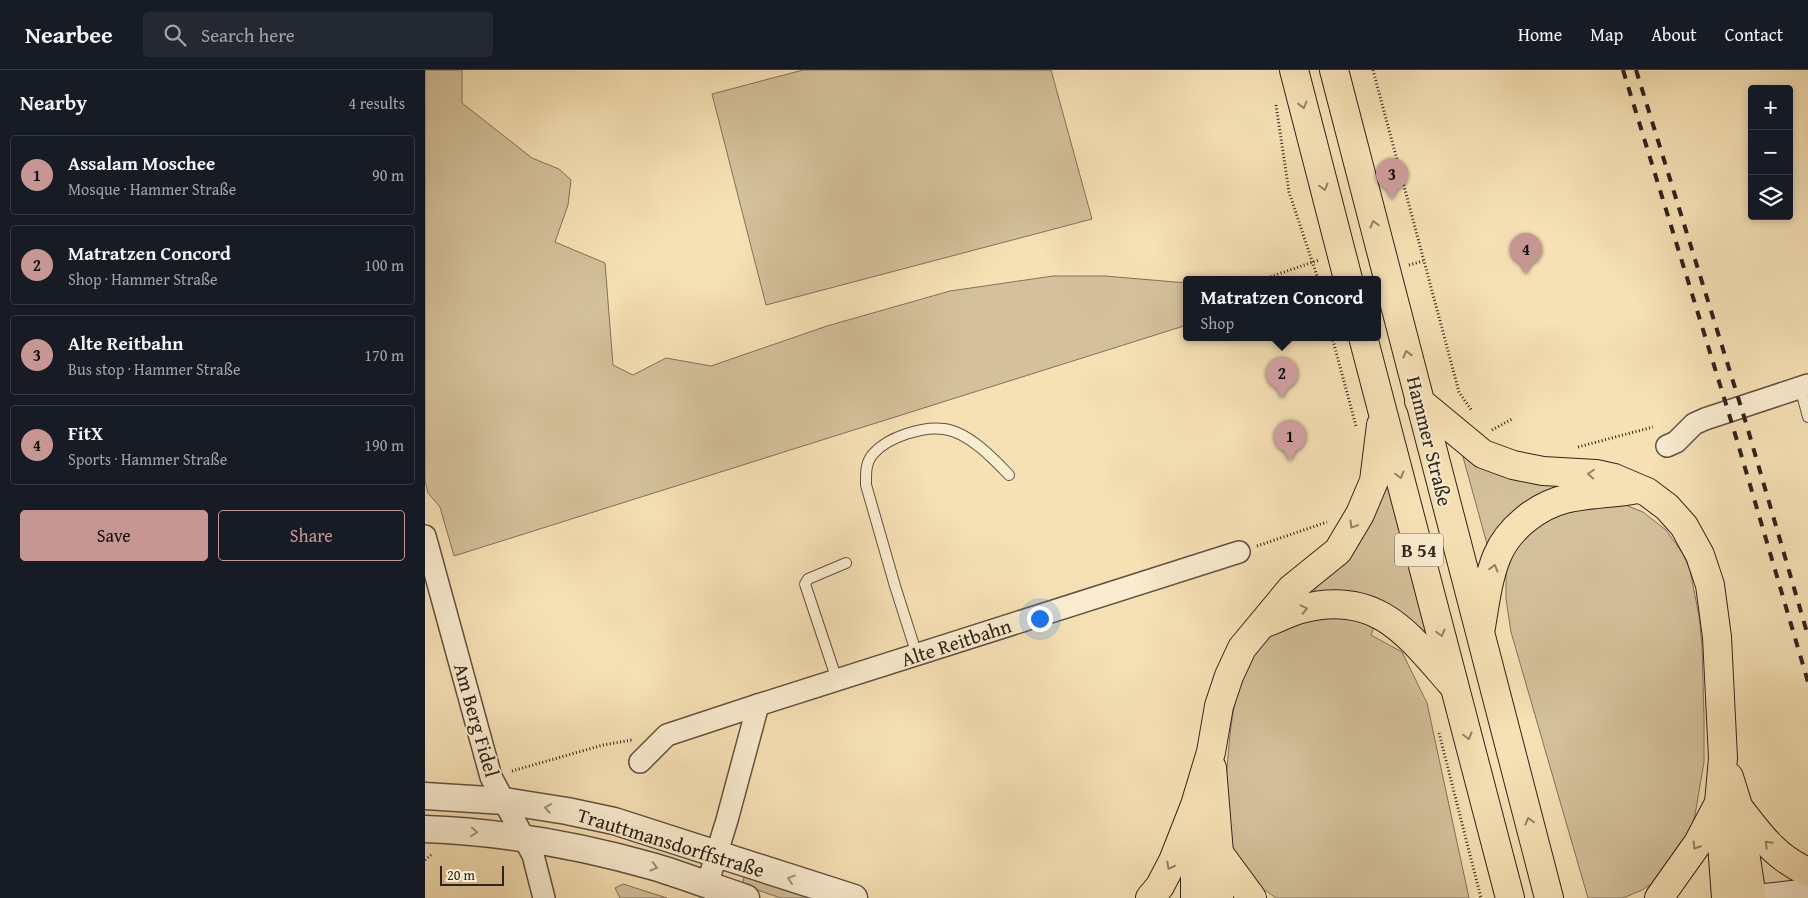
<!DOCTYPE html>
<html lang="en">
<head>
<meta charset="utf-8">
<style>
  :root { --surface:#171b24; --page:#242831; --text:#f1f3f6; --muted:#9ea1a6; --line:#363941; --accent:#c59692 }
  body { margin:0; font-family:"Gentium Book Plus",serif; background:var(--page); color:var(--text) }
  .controls { position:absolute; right:15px; top:15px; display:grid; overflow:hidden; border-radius:5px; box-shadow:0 2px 8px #0003 }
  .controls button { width:45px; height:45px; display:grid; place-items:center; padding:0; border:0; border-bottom:1px solid var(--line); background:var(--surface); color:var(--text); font:25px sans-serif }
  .scale { position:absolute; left:15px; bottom:12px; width:64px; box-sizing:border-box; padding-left:5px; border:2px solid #30241a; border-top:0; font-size:14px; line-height:18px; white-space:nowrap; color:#30241a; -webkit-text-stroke:4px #f9eccf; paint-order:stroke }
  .you { position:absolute; left:614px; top:548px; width:18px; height:18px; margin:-12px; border:4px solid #fff; border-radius:50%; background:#1a73e8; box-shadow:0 0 0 8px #1a73e833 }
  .badge { display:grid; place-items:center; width:32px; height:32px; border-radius:50%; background:var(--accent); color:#111; font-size:16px; font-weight:700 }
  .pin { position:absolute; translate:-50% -41px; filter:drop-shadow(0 1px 2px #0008) }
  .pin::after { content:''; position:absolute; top:26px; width:18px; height:15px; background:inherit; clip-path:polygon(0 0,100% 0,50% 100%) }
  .popup { position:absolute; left:758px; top:206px; width:198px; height:65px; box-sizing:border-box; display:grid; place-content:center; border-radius:5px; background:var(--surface); filter:drop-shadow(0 1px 4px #0005); font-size:16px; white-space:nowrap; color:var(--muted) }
  .popup b { font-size:19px; color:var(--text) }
  .popup::after { content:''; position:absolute; left:50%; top:100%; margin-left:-10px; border:10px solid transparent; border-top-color:var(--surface) }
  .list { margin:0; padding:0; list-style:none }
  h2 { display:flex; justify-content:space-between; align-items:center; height:65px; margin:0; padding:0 20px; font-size:21px }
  h2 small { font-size:16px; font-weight:400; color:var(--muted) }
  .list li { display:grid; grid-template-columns:32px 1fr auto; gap:15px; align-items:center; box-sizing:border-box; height:80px; margin:0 10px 10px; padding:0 10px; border:1px solid var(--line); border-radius:5px }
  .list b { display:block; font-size:19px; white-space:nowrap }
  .list p { margin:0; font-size:16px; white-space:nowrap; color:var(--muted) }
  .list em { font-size:16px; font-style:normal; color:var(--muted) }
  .actions { display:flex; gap:10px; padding:15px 20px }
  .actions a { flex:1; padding:11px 0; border:1px solid var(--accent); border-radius:5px; text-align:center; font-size:18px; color:var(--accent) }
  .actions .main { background:var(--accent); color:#111 }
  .icon { flex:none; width:28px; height:28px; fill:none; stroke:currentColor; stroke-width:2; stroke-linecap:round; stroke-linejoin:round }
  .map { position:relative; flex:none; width:1383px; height:828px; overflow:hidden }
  header { display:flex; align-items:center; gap:30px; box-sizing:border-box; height:70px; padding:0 25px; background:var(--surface); border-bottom:1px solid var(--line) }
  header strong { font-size:24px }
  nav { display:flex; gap:28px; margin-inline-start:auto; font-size:18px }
  .search { width:350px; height:45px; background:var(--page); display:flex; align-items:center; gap:12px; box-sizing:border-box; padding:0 18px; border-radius:5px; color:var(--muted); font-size:19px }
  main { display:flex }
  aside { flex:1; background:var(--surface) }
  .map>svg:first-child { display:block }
  .green { fill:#d4c19b; stroke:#82725a }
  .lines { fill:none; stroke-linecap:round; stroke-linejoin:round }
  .service-casing { stroke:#625341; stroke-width:12 }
  .minor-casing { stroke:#625341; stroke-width:24 }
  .tertiary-casing { stroke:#625341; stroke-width:29 }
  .secondary-casing { stroke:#30241a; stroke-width:30 }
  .primary-casing { stroke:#30241a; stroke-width:30 }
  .path { stroke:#30241a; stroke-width:3; stroke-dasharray:1 2.5; stroke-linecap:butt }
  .service { stroke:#f9eccf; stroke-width:10 }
  .minor { stroke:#f9eccf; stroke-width:21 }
  .tertiary { stroke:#f9eccf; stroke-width:26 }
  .secondary { stroke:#f9eccf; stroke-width:28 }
  .primary { stroke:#f6e1b5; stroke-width:28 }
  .rail { stroke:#30241a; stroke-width:4; stroke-dasharray:9 9; stroke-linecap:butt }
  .oneway { stroke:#938268 }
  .oneway2 { stroke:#9f927e }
  .labels { text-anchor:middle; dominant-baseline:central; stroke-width:4; stroke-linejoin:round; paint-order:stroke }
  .shield { fill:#f9eccf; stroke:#6c6050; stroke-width:1 }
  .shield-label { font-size:19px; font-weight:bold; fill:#30241a }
  .street-label { font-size:20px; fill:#30241a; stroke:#f9eccf }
</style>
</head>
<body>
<header>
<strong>Nearbee</strong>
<div class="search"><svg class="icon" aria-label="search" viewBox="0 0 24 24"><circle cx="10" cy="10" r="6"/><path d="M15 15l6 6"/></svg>Search here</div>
<nav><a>Home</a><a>Map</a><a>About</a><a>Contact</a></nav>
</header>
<main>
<aside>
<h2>Nearby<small>4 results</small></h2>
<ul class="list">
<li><span class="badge">1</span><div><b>Assalam Moschee</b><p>Mosque · Hammer Straße</p></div><em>90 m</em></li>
<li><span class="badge">2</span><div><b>Matratzen Concord</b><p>Shop · Hammer Straße</p></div><em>100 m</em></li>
<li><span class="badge">3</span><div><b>Alte Reitbahn</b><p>Bus stop · Hammer Straße</p></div><em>170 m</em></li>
<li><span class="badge">4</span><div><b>FitX</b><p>Sports · Hammer Straße</p></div><em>190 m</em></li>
</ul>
<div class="actions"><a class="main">Save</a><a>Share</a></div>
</aside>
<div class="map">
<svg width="1383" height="828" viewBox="0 0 1383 828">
  <rect width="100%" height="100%" fill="#f6e1b5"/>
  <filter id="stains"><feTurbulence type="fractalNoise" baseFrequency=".004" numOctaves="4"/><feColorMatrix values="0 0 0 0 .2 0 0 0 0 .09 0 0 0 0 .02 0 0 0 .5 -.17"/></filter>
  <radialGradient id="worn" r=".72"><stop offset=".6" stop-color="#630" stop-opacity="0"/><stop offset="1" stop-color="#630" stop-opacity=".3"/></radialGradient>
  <!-- green -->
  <g class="green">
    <path d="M0,0H37V33L107,88L134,99L146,110L143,135L130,172L180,193L188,295L208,305L241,288L286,296L402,256L525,221L628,206H680L762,213V255L29,486L15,437L3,423L0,411Z"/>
    <path d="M378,0H626L667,149L341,235L287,24Z"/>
    <path d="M1035,376L1149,409L1065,485Z"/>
    <path d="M955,384L1008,591L953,547L874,539L920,483Z"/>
    <path d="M1198,434L1218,442L1241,460L1258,484L1265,500L1274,546L1277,575L1279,647V692L1270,745L1261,777L1231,811L1217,820L1198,828H1163L1086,562L1081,529V493L1089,478L1132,440Z"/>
    <path d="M888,545L951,551L946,565L977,582L1002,633L1044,828H851L840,820L835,825C821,806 808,789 803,766C797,744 800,719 802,698C806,653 808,600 844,567C857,556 872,551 888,545Z"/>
    <path d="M320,806L392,828H356L320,816L318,810Z"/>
    <path d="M198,814L242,828H195L190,818Z"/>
  </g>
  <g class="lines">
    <defs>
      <g id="service">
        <path d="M1375,317L1383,347"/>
        <path d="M492,585L470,516L441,415C441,404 440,392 449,383C463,367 498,356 519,359C543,362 568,388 584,405"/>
        <path d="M412,610L380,514L383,509L421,493"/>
      </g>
      <g id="minor">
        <path d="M1242,376L1251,372L1269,354L1280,349L1383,315"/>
        <path d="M0,466L66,707L108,785L119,828"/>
        <path d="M215,692L242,665L333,635"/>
        <path d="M282,815L302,750L333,635L814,482"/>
      </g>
      <g id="tertiary">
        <path d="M0,726L79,731L142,741L189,751L429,828"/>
        <path d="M0,759C78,762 154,775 230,797C260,806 290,818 321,828"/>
      </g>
      <path id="secondary" d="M1340,828L1383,823"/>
      <g id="primary">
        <path d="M869,0L923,209"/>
        <path d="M909,0L1124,828"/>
        <path d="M938,267L1085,828"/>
        <path d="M994,331L1058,384L1088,395L1118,401L1171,404L1189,408L1222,422L1242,437L1259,456L1275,485L1285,515L1292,567L1298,688L1294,733L1301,828"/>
        <path d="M840,553C852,549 864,542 876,539C951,519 982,563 1026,613"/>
        <path d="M1056,557C1060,533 1063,508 1072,486C1083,459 1112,436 1140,429C1163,423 1188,424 1212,419"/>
        <path d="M787,698L794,783V828"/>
        <path d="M1304,707L1313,736L1327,828"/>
        <path d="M1314,738C1335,765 1350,787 1383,802"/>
        <path d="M794,783L827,828"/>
        <path d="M725,828L735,816L748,791L770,735L786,682L794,636L804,606L817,578L866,519L913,481L935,444L949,411L956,355"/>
        <path d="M770,828V751"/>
        <path d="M1234,828L1273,773L1294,733"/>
      </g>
    </defs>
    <!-- service casing -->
    <use href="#service" class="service-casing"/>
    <!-- minor casing -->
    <use href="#minor" class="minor-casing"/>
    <!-- tertiary casing -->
    <use href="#tertiary" class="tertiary-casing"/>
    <!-- secondary casing -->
    <use href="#secondary" class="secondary-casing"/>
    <!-- primary casing -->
    <use href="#primary" class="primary-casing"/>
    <!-- path -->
    <g class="path">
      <path d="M948,0L1034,322L1047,341"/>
      <path d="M851,35L864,122L893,209"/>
      <path d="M984,195L998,191"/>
      <path d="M839,209L894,190"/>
      <path d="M907,267L931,356"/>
      <path d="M1067,360L1087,349"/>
      <path d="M1153,377L1228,357"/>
      <path d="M832,476L902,452"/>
      <path d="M1014,663L1056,828"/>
      <path d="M87,701L178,675L207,670"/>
      <path d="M0,790L7,784"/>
    </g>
    <!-- service -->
    <use href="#service" class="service"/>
    <!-- minor -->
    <use href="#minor" class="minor"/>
    <!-- tertiary -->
    <use href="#tertiary" class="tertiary"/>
    <!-- secondary -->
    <use href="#secondary" class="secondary"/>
    <!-- primary -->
    <use href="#primary" class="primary"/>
    <!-- rail -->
    <g class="rail">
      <path d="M1198,0L1308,357L1383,612"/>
      <path d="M1211,0L1321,353L1383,566"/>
    </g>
  </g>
  <!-- one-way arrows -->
  <defs><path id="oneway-chevron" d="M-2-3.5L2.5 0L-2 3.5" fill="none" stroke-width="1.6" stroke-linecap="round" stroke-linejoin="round" transform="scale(1.25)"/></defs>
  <g class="oneway">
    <use href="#oneway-chevron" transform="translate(878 35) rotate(75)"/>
    <use href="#oneway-chevron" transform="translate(899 117) rotate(75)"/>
    <use href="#oneway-chevron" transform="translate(949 154) rotate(-105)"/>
    <use href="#oneway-chevron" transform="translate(982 284) rotate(-104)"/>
    <use href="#oneway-chevron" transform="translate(1166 404) rotate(-175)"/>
    <use href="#oneway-chevron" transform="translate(975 405) rotate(75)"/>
    <use href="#oneway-chevron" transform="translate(928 455) rotate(121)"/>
    <use href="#oneway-chevron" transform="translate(1069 498) rotate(-75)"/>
    <use href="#oneway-chevron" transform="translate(879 539) rotate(-13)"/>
    <use href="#oneway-chevron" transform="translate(1016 563) rotate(75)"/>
    <use href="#oneway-chevron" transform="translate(1043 666) rotate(75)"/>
    <use href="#oneway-chevron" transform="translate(1104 751) rotate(-105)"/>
    <use href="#oneway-chevron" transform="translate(1343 774) rotate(-135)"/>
    <use href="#oneway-chevron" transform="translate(1271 776) rotate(122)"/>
    <use href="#oneway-chevron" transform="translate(745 796) rotate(117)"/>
  </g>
  <g class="oneway2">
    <use href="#oneway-chevron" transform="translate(123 738) rotate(-171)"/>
    <use href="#oneway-chevron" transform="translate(49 762) rotate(4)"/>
    <use href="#oneway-chevron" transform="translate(229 797) rotate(16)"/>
    <use href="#oneway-chevron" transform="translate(366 809) rotate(-162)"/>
  </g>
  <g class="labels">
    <!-- shield labels -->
    <rect class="shield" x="970" y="463.5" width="48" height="33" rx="4"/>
    <g class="shield-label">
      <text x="994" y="480">B 54</text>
    </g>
    <!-- street labels -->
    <g class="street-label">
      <text transform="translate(1005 371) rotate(76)">Hammer Straße</text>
      <text transform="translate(531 572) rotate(-18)">Alte Reitbahn</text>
      <text transform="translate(52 650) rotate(74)">Am Berg Fidel</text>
      <text transform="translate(246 772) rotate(17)">Trauttmansdorffstraße</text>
    </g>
  </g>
  <rect width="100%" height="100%" filter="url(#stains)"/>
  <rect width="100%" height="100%" fill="url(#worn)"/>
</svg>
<div class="controls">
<button>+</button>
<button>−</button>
<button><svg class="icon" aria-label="layers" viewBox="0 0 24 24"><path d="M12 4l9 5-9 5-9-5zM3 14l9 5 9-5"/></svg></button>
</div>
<div class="scale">20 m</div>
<div class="you"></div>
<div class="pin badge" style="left:865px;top:391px">1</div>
<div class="pin badge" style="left:857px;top:328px">2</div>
<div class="popup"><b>Matratzen Concord</b>Shop</div>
<div class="pin badge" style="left:967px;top:129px">3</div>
<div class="pin badge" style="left:1101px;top:204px">4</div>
</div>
</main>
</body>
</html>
